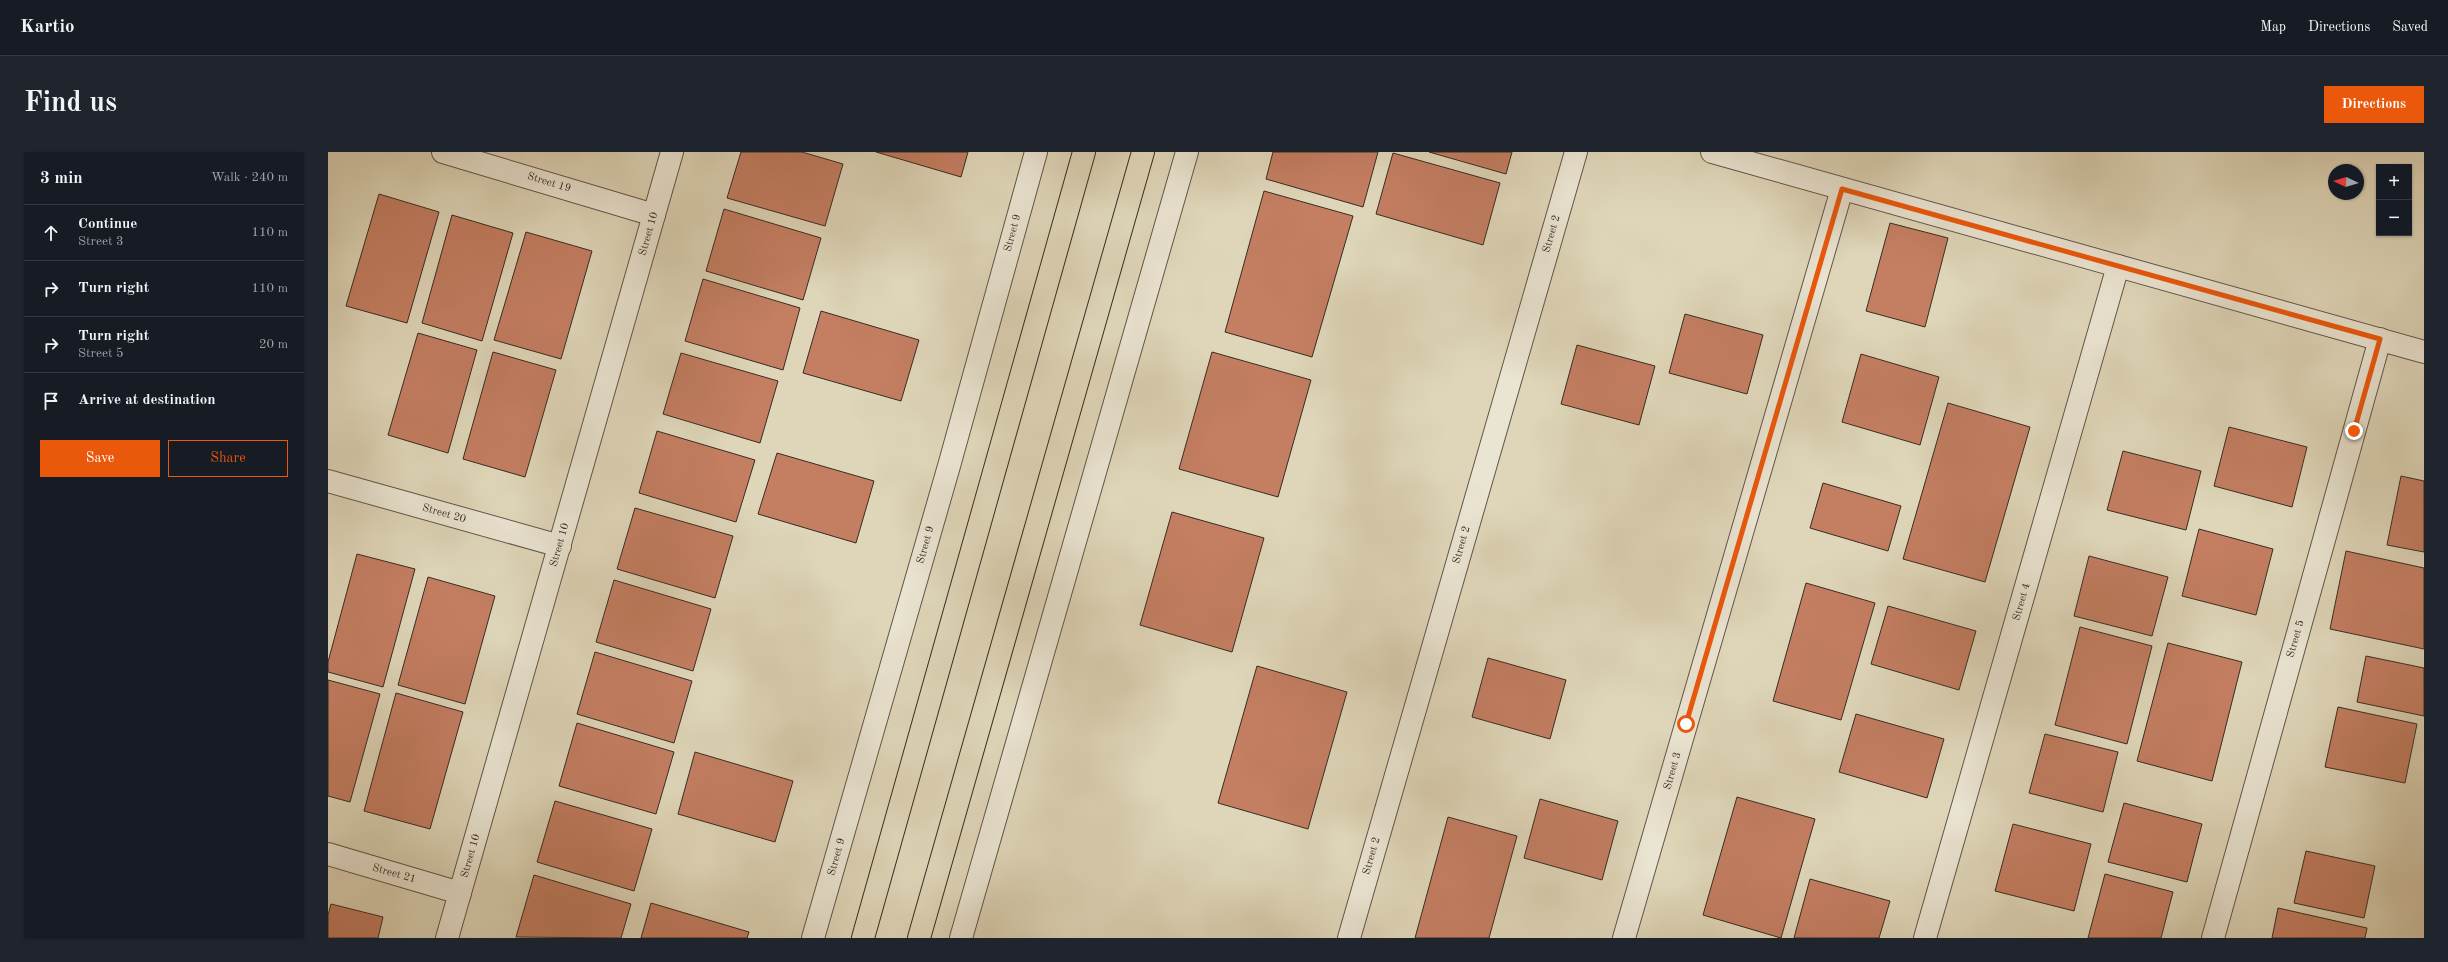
<!DOCTYPE html>
<html lang="en">
<head>
<meta charset="utf-8">
<style>
  :root { --surface:#171b24; --page:#20242c; --text:#f1f3f6; --muted:#9ea1a6; --line:#363941; --accent:#ea580c }
  body { margin:0; font-family:"Old Standard TT",serif; background:var(--page); color:var(--text) }
  .controls { position:absolute; right:12px; top:12px; display:grid; overflow:hidden; border-radius:0px; box-shadow:0 1px 3px #0004 }
  .controls button { width:36px; height:36px; display:grid; place-items:center; padding:0; border:0; border-bottom:1px solid var(--line); background:var(--surface); color:var(--text); font:20px sans-serif }
  .compass { position:absolute; left:2000px; top:12px; width:36px; height:36px; border-radius:50%; background:var(--surface); box-shadow:0 1px 3px #0004; rotate:274deg }
  .stop { position:absolute; width:12px; height:12px; margin:-9px; border:3px solid #ea580c; border-radius:50%; background:#fff }
  .stop.end { background:#ea580c; border-color:#fff; box-shadow:0 1px 4px #0008 }
  .list { margin:0; padding:0; list-style:none }
  h2 { display:flex; justify-content:space-between; align-items:center; height:52px; margin:0; padding:0 16px; font-size:17px }
  h2 small { font-size:13px; font-weight:400; color:var(--muted) }
  .list li { display:grid; grid-template-columns:26px 1fr auto; gap:12px; align-items:center; box-sizing:border-box; height:56px; padding:0 16px; border-top:1px solid var(--line) }
  .list b { display:block; font-size:15px; white-space:nowrap }
  .list p { margin:0; font-size:13px; white-space:nowrap; color:var(--muted) }
  .list em { font-size:13px; font-style:normal; color:var(--muted) }
  .actions { display:flex; gap:8px; padding:12px 16px }
  .actions a { flex:1; padding:9px 0; border:1px solid var(--accent); border-radius:0px; text-align:center; font-size:14px; color:var(--accent) }
  .actions .main { background:var(--accent); color:#fff }
  .icon { flex:none; width:22px; height:22px; fill:none; stroke:currentColor; stroke-width:2; stroke-linecap:round; stroke-linejoin:round }
  .map { position:relative; flex:none; width:2096px; height:786px; overflow:hidden; border-radius:0px }
  header { display:flex; align-items:center; gap:24px; box-sizing:border-box; height:56px; padding:0 20px; background:var(--surface); border-bottom:1px solid var(--line) }
  header strong { font-size:19px }
  nav { display:flex; gap:22px; margin-inline-start:auto; font-size:14px }
  .intro { display:flex; align-items:center; justify-content:space-between; box-sizing:border-box; height:96px; padding:0 24px }
  h1 { margin:0; font-size:28px }
  .button { padding:10px 18px; border-radius:0px; background:var(--accent); color:#fff; font-size:14px; font-weight:700 }
  main { display:flex; gap:24px; padding:0 24px }
  aside { flex:1; background:var(--surface); border-radius:0px; box-shadow:0 1px 3px #0004 }
  .map>svg:first-child { display:block }
  .building { fill:#c47e62; stroke:#372c23 }
  .lines { fill:none; stroke-linecap:round; stroke-linejoin:round }
  .minor-casing { stroke:#615648; stroke-width:24 }
  .major-casing { stroke:#372c23; stroke-width:24 }
  .minor { stroke:#eae4d2; stroke-width:22 }
  .major { stroke:#dfd6b9; stroke-width:22 }
  .route { stroke:#ea580c; stroke-width:5 }
  .labels { text-anchor:middle; dominant-baseline:central; stroke-width:4; stroke-linejoin:round; paint-order:stroke }
  .street-label { font-size:11px; fill:#372c23; stroke:#eae4d2 }
</style>
</head>
<body>
<header>
<strong>Kartio</strong>
<nav><a>Map</a><a>Directions</a><a>Saved</a></nav>
</header>
<div class="intro"><h1>Find us</h1><a class="button">Directions</a></div>
<main>
<aside>
<h2>3 min<small>Walk · 240 m</small></h2>
<ul class="list">
<li><svg class="icon" aria-label="ahead" viewBox="0 0 24 24"><path d="M12 20V5M6 11l6-6 6 6"/></svg><div><b>Continue</b><p>Street 3</p></div><em>110 m</em></li>
<li><svg class="icon" aria-label="right" viewBox="0 0 24 24"><path d="M7 20v-9h11M14 6l5 5-5 5"/></svg><div><b>Turn right</b></div><em>110 m</em></li>
<li><svg class="icon" aria-label="right" viewBox="0 0 24 24"><path d="M7 20v-9h11M14 6l5 5-5 5"/></svg><div><b>Turn right</b><p>Street 5</p></div><em>20 m</em></li>
<li><svg class="icon" aria-label="arrive" viewBox="0 0 24 24"><path d="M6 21V4h12l-3 4 3 4H6"/></svg><div><b>Arrive at destination</b></div></li>
</ul>
<div class="actions"><a class="main">Save</a><a>Share</a></div>
</aside>
<div class="map">
<svg width="2096" height="786" viewBox="0 0 2096 786">
  <rect width="100%" height="100%" fill="#dfd6b9"/>
  <filter id="stains"><feTurbulence type="fractalNoise" baseFrequency=".005" numOctaves="4"/><feColorMatrix values="0 0 0 0 .2 0 0 0 0 .09 0 0 0 0 .02 0 0 0 .5 -.17"/></filter>
  <radialGradient id="worn" r=".72"><stop offset=".6" stop-color="#630" stop-opacity="0"/><stop offset="1" stop-color="#630" stop-opacity=".3"/></radialGradient>
  <!-- building -->
  <g class="building">
    <path d="M413,0H474L515,12L497,74L399,46Z"/>
    <path d="M548,0H640L633,25Z"/>
    <path d="M945,0H1050L1035,55L938,27Z"/>
    <path d="M1101,0H1184L1178,22Z"/>
    <path d="M1065,1L1172,31L1155,93L1048,62Z"/>
    <path d="M936,39L1025,64L984,205L897,180Z"/>
    <path d="M51,42L111,60L79,171L18,154Z"/>
    <path d="M396,57L493,86L475,148L378,119Z"/>
    <path d="M124,63L185,81L154,189L94,171Z"/>
    <path d="M1562,71L1620,86L1597,175L1538,159Z"/>
    <path d="M198,80L264,99L233,207L166,188Z"/>
    <path d="M375,127L472,156L455,218L357,189Z"/>
    <path d="M493,159L591,188L573,249L475,221Z"/>
    <path d="M1357,162L1435,183L1419,242L1341,221Z"/>
    <path d="M90,181L149,198L120,301L60,283Z"/>
    <path d="M1249,193L1327,214L1311,273L1233,252Z"/>
    <path d="M165,200L228,218L197,325L135,307Z"/>
    <path d="M884,200L983,228L950,345L851,317Z"/>
    <path d="M353,201L450,229L432,291L335,262Z"/>
    <path d="M1533,202L1611,225L1592,293L1514,270Z"/>
    <path d="M1620,251L1702,275L1657,430L1575,407Z"/>
    <path d="M1901,275L1979,295L1964,355L1886,334Z"/>
    <path d="M329,279L427,308L408,370L311,341Z"/>
    <path d="M1795,299L1873,319L1858,378L1779,358Z"/>
    <path d="M449,301L546,329L528,391L430,362Z"/>
    <path d="M2073,324L2096,329V400L2059,393Z"/>
    <path d="M1495,331L1573,354L1560,399L1482,376Z"/>
    <path d="M307,356L405,384L387,446L289,417Z"/>
    <path d="M844,360L936,386L904,500L812,473Z"/>
    <path d="M1871,377L1945,397L1928,463L1854,444Z"/>
    <path d="M2018,399L2096,416V497L2002,477Z"/>
    <path d="M29,402L87,417L55,535L0,520V510Z"/>
    <path d="M1761,404L1840,425L1824,484L1746,464Z"/>
    <path d="M100,425L167,444L137,552L70,533Z"/>
    <path d="M286,428L383,457L365,519L268,490Z"/>
    <path d="M1478,431L1547,451L1513,568L1445,549Z"/>
    <path d="M1560,454L1648,479L1631,538L1543,512Z"/>
    <path d="M1752,475L1824,494L1799,592L1727,573Z"/>
    <path d="M1840,491L1914,510L1884,629L1809,609Z"/>
    <path d="M267,500L364,529L346,591L249,562Z"/>
    <path d="M2038,504L2096,516V564L2029,550Z"/>
    <path d="M1160,506L1238,528L1222,587L1144,565Z"/>
    <path d="M929,514L1019,540L980,677L890,651Z"/>
    <path d="M0,528L52,542L22,650L0,644Z"/>
    <path d="M68,541L135,560L102,677L36,659Z"/>
    <path d="M2010,555L2089,572L2077,631L1997,615Z"/>
    <path d="M1528,562L1616,587L1599,646L1511,620Z"/>
    <path d="M249,571L346,600L328,662L231,634Z"/>
    <path d="M1717,582L1790,600L1775,660L1701,641Z"/>
    <path d="M367,600L465,629L447,690L350,662Z"/>
    <path d="M1409,645L1487,667L1453,786L1375,763Z"/>
    <path d="M1212,647L1290,669L1274,728L1196,706Z"/>
    <path d="M227,649L324,677L306,739L209,710Z"/>
    <path d="M1796,651L1874,672L1859,730L1780,710Z"/>
    <path d="M1120,665L1189,684L1161,786H1087Z"/>
    <path d="M1685,672L1763,692L1746,759L1667,739Z"/>
    <path d="M1978,699L2047,714L2036,766L1966,751Z"/>
    <path d="M1777,722L1845,740L1833,786H1760Z"/>
    <path d="M206,723L303,752L293,786L188,785Z"/>
    <path d="M1482,727L1562,749L1551,786H1466Z"/>
    <path d="M323,751L421,780L419,786H313Z"/>
    <path d="M3,752L55,765L50,786H0V763Z"/>
    <path d="M1950,756L2039,776L2037,786H1944Z"/>
  </g>
  <g class="lines">
    <defs>
      <g id="minor">
        <path d="M115,0L326,63"/>
        <path d="M1384,0L2096,200"/>
        <path d="M0,329L232,394"/>
        <path d="M0,702L132,741"/>
        <path d="M119,786L344,0"/>
        <path d="M485,786L621,314L708,0"/>
        <path d="M633,786L859,0"/>
        <path d="M1021,786L1248,0"/>
        <path d="M1296,786L1514,37"/>
        <path d="M1597,786L1790,114"/>
        <path d="M1885,786L2052,187"/>
      </g>
      <g id="major">
        <path d="M535,786L756,0"/>
        <path d="M591,786L815,0"/>
      </g>
    </defs>
    <!-- minor casing -->
    <use href="#minor" class="minor-casing"/>
    <!-- major casing -->
    <use href="#major" class="major-casing"/>
    <!-- minor -->
    <use href="#minor" class="minor"/>
    <!-- major -->
    <use href="#major" class="major"/>
  </g>
  <g class="lines">
    <!-- route -->
    <path class="route" d="M1358,572L1514,37L2052,187L2026,279"/>
  </g>
  <g class="labels">
    <!-- street labels -->
    <g class="street-label">
      <text transform="translate(221 31) rotate(17)">Street 19</text>
      <text transform="translate(685 81) rotate(-75)">Street 9</text>
      <text transform="translate(321 82) rotate(-74)">Street 10</text>
      <text transform="translate(1224 82) rotate(-74)">Street 2</text>
      <text transform="translate(116 362) rotate(16)">Street 20</text>
      <text transform="translate(232 393) rotate(-74)">Street 10</text>
      <text transform="translate(598 393) rotate(-74)">Street 9</text>
      <text transform="translate(1134 393) rotate(-74)">Street 2</text>
      <text transform="translate(1694 450) rotate(-74)">Street 4</text>
      <text transform="translate(1968 487) rotate(-74)">Street 5</text>
      <text transform="translate(1345 619) rotate(-74)">Street 3</text>
      <text transform="translate(143 704) rotate(-74)">Street 10</text>
      <text transform="translate(1044 704) rotate(-74)">Street 2</text>
      <text transform="translate(509 705) rotate(-74)">Street 9</text>
      <text transform="translate(66 722) rotate(16)">Street 21</text>
    </g>
  </g>
  <rect width="100%" height="100%" filter="url(#stains)"/>
  <rect width="100%" height="100%" fill="url(#worn)"/>
</svg>
<div class="controls">
<button>+</button>
<button>−</button>
</div>
<svg class="compass" viewBox="-18 -18 36 36"><path d="M0-13l5 13h-10z" fill="#e53935"/><path d="M0 13l5-13h-10z" fill="#9ea1a6"/></svg>
<div class="stop" style="left:1358px;top:572px"></div>
<div class="stop end" style="left:2026px;top:279px"></div>
</div>
</main>
</body>
</html>
